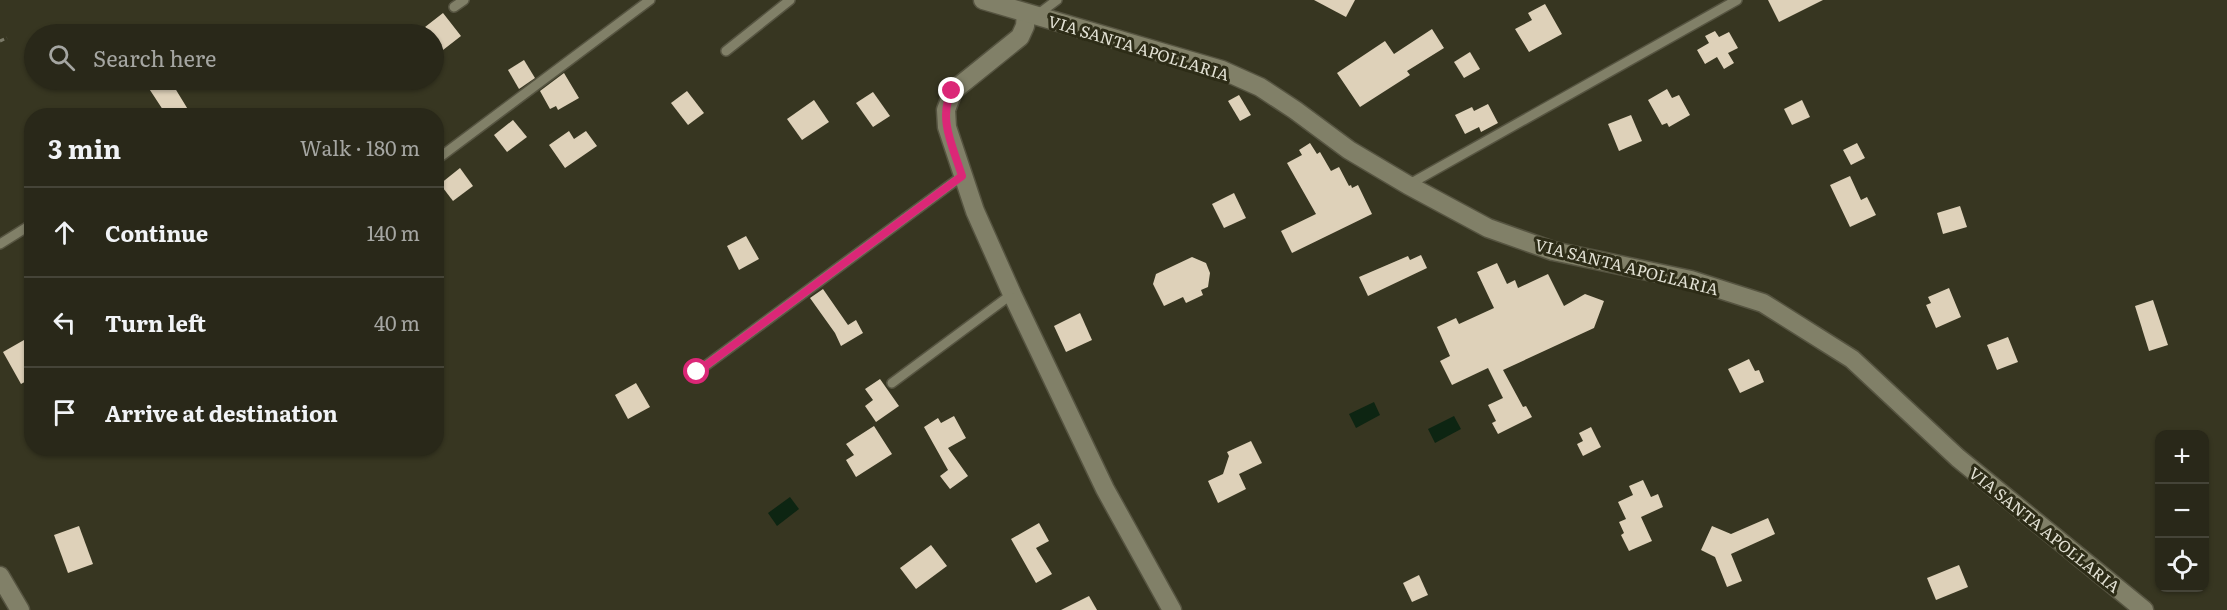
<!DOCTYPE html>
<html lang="en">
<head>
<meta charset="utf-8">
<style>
  :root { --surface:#292819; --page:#353426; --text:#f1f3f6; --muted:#a5a6a2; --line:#454438 }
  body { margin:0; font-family:Literata,serif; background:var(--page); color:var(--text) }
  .controls { position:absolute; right:18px; bottom:18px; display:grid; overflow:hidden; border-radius:12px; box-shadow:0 2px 4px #0004 }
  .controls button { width:54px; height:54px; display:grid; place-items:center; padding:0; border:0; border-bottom:2px solid var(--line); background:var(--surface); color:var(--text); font:30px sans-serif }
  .stop { position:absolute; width:18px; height:18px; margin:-14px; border:4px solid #db2777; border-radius:50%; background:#fff }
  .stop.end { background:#db2777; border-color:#fff; box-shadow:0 2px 6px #0008 }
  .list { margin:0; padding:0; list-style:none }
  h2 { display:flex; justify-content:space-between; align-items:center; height:78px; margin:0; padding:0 24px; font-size:26px }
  h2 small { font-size:20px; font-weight:400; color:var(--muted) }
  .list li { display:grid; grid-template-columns:39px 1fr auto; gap:18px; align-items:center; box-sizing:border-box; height:90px; padding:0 24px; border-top:2px solid var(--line) }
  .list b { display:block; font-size:22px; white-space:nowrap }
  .list em { font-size:20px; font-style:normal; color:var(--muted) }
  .icon { flex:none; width:33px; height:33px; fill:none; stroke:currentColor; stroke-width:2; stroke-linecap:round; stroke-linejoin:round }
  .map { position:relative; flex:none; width:2227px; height:610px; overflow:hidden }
  .search { position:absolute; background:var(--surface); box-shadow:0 2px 4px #0004; left:24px; top:24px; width:420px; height:66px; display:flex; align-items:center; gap:15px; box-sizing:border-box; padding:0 21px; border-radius:33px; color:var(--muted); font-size:22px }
  .panel { position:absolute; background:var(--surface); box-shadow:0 2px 4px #0004; left:24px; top:108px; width:420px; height:348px; border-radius:24px }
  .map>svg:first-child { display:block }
  .water { fill:#0d2512 }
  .building { fill:#ded1b9 }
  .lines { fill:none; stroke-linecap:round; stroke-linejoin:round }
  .lane-casing { stroke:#565441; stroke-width:12 }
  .street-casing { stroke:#565441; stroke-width:21 }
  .secondary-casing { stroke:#565441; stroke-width:21 }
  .path { stroke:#7b7a68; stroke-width:3; stroke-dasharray:4.5 3; stroke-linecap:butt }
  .lane { stroke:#818068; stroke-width:9 }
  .street { stroke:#818068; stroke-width:18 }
  .secondary { stroke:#818068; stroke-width:18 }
  .route { stroke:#db2777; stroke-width:8 }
  .labels { text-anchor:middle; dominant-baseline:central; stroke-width:6; stroke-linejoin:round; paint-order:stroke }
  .street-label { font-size:16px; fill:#e3e2d5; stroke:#2d2c17 }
</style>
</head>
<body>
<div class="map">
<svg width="2227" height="610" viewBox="0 0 2227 610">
  <rect width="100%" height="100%" fill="#373621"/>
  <!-- water -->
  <g class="water">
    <path d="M1374,402L1380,415L1356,428L1349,414Z"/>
    <path d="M1454,416L1461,429L1435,443L1428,429Z"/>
    <path d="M790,497L799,509L777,526L768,513Z"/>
  </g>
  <!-- building -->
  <g class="building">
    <path d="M1314,0H1355L1346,17Z"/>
    <path d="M1768,0H1823L1779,22Z"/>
    <path d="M1545,4L1562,34L1529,52L1515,29L1532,20L1528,13Z"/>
    <path d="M443,13L461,36L443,50L434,37V34L425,27Z"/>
    <path d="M1432,29L1444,48L1407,71L1410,75L1360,107L1337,73L1385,41L1394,54Z"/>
    <path d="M1715,31L1719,37L1729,32L1738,48L1728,53L1734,63L1724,69L1717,57L1705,64L1697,50L1709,43L1705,36Z"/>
    <path d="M1470,52L1480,69L1464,78L1454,62Z"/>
    <path d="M524,60L535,78L519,89L508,70Z"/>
    <path d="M564,73L579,98L558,110L556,106L550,109L540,91Z"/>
    <path d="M159,80H170L192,116H175L171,109L165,113L148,87Z"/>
    <path d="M1667,89L1672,98L1679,95L1690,115L1669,127L1667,123L1662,125L1648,100Z"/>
    <path d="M687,91L704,113L688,125L671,103Z"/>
    <path d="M873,92L890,116L873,127L856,103Z"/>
    <path d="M1239,95L1251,115L1240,121L1228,101Z"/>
    <path d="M814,100L829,122L802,140L787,119Z"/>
    <path d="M1802,100L1810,117L1792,125L1784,109Z"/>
    <path d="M1488,104L1498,123L1481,132L1479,127L1465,134L1455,115L1472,107L1474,111Z"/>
    <path d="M1631,115L1642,141L1619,151L1608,124Z"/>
    <path d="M513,120L527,137L507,152L494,135Z"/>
    <path d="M569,131L574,139L586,131L597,146L565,168L549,145Z"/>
    <path d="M1310,143L1317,154L1320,152L1331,171L1339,167L1349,186L1351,185L1352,188L1358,185L1372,214L1292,253L1281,231L1316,214L1287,163L1302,155L1299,150Z"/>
    <path d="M1857,143L1865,158L1851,165L1843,150Z"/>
    <path d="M460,168L473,186L453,201L440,184Z"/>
    <path d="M1850,176L1861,200L1867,197L1876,215L1850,227L1830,185Z"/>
    <path d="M1234,193L1246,218L1224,228L1212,204Z"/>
    <path d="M1960,206L1967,227L1943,234L1937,213Z"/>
    <path d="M746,236L759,259L739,270L727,246Z"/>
    <path d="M1421,255L1427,268L1368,296L1359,277L1408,256L1410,260Z"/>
    <path d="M1192,257L1206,263L1210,273L1208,287L1201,290L1203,295L1186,303L1183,297L1164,306L1153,284L1156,274Z"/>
    <path d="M1497,263L1507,284L1515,280L1518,288L1548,274L1564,306L1585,294L1604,301L1594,328L1503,370L1523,407L1526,406L1532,417L1498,434L1492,423L1496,421L1488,405L1503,398L1488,368L1452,385L1440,361L1450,356L1437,327L1456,318L1459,324L1494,308L1477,272Z"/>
    <path d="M1949,288L1961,317L1936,328L1926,305L1931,303L1928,297Z"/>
    <path d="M823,289L848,325L856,320L863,333L841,346L835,333L810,298Z"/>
    <path d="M2153,300L2168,345L2149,351L2135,306Z"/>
    <path d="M1080,313L1092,340L1066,352L1054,326Z"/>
    <path d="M2008,337L2018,362L1997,370L1987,345Z"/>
    <path d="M24,340L32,353V378L21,384L3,352Z"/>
    <path d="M1749,359L1755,371L1759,370L1764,382L1740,393L1728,369Z"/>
    <path d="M880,379L899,406L876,422L865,406L873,400L865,389Z"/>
    <path d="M636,383L650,407L628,419L615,395Z"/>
    <path d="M954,416L966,438L948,448L968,476L950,489L940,476L948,470L924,427L938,418L941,423Z"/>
    <path d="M874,426L892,454L856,477L846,460L854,455L846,444Z"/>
    <path d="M1591,427L1601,447L1583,456L1577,444L1583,441L1579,433Z"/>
    <path d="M1251,441L1262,463L1239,474L1246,489L1218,503L1208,481L1223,474L1229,456L1227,452Z"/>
    <path d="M1643,480L1651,497L1658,494L1663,507L1641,517L1652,541L1629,551L1621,535L1624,533L1619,522L1626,519L1618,502L1633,495L1629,486Z"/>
    <path d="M1768,518L1775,534L1731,554L1742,581L1727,587L1715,557L1701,550L1712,526L1731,534Z"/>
    <path d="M1039,523L1049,541L1036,548L1052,574L1036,583L1011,539Z"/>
    <path d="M79,526L93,564L68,573L54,535Z"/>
    <path d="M931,545L947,566L916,589L900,568Z"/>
    <path d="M1959,565L1968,587L1936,600L1927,578Z"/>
    <path d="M1419,575L1428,595L1412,602L1403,583Z"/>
    <path d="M1089,596L1097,610H1061Z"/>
  </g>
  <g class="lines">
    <defs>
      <g id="lane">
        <path d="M454,7L464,0"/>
        <path d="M1037,15L1057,0"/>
        <path d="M726,51L790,0"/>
        <path d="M436,160L650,0"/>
        <path d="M1408,185L1737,0"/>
        <path d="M0,244L32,224"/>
        <path d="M697,372L962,176"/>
        <path d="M892,383L1012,294"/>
      </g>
      <g id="street">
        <path d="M1026,13L1025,26L1020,37L953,91L946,110L947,127L975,211L1012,294L1105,489L1172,610"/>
        <path d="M0,576L20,610"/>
      </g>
      <path id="secondary" d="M983,0L1222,70L1260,87L1295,110L1349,150L1408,185L1488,228L1553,251L1691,280L1763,303L1852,359L1958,458L2144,610"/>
    </defs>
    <!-- lane casing -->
    <use href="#lane" class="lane-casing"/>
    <!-- street casing -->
    <use href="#street" class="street-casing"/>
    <!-- secondary casing -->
    <use href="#secondary" class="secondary-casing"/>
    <!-- path -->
    <path class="path" d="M0,41L7,38"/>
    <!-- lane -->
    <use href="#lane" class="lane"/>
    <!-- street -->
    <use href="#street" class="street"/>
    <!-- secondary -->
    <use href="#secondary" class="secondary"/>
  </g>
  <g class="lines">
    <!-- route -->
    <path class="route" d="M697,372L962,176C954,149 937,118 952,91"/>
  </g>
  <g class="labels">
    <!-- street labels -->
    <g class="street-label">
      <text transform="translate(1139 47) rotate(17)">VIA SANTA APOLLARIA</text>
      <text transform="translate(1627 266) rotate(14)">VIA SANTA APOLLARIA</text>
      <text transform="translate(2045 529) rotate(39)">VIA SANTA APOLLARIA</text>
    </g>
  </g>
</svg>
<div class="controls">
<button>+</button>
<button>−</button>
<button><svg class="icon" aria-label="locate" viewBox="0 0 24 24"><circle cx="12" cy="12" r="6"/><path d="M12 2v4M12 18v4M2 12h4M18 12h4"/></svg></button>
</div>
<div class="stop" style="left:697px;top:372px"></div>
<div class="stop end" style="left:952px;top:91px"></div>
<div class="search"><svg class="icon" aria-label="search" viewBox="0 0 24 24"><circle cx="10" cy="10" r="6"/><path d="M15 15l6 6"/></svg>Search here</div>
<section class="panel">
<h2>3 min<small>Walk · 180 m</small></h2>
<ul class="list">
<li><svg class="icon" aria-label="ahead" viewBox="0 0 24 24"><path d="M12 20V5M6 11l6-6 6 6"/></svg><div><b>Continue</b></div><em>140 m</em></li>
<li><svg class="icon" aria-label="left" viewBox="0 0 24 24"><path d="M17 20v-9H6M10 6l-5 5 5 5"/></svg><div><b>Turn left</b></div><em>40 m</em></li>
<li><svg class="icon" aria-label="arrive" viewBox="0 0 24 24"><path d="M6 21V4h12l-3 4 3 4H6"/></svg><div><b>Arrive at destination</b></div></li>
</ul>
</section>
</div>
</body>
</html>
